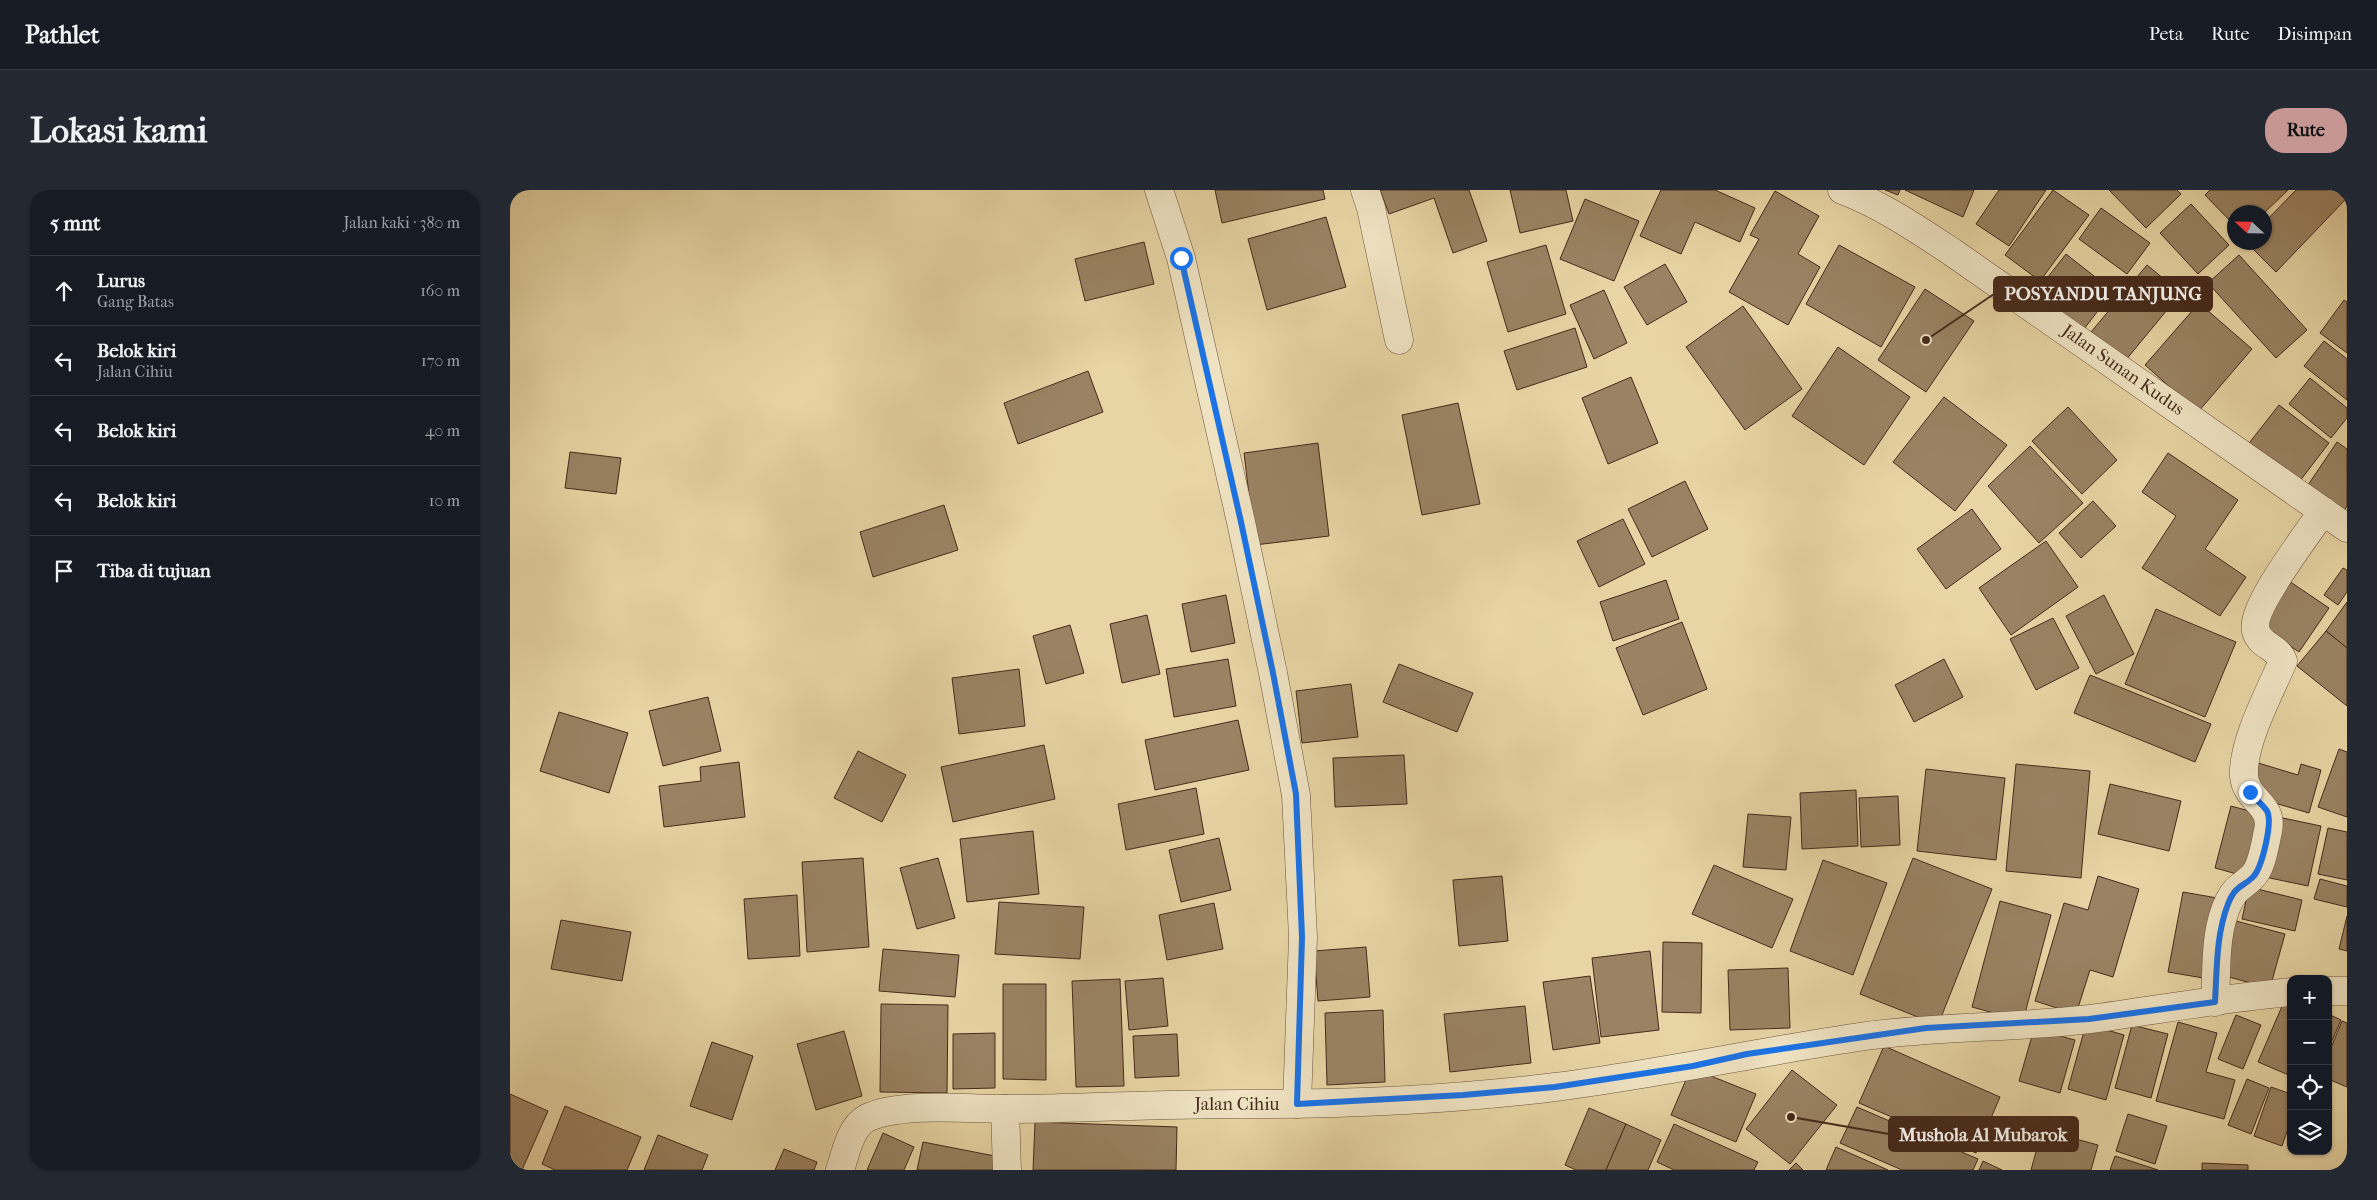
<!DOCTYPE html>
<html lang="id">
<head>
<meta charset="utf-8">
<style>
  :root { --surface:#171b24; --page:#242831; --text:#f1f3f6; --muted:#9ea1a6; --line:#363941; --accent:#c59692 }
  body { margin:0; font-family:"IM FELL French Canon",serif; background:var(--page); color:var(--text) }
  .controls { position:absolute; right:15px; bottom:15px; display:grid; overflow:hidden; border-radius:10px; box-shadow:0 1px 4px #0004 }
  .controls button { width:45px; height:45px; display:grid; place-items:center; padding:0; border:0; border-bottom:1px solid var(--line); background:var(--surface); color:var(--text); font:25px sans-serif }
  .compass { position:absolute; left:1717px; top:15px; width:45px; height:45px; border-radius:50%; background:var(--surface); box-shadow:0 1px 4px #0004; rotate:292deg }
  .stop { position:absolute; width:15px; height:15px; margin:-11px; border:4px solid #1a73e8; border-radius:50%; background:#fff }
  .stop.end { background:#1a73e8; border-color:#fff; box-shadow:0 1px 5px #0008 }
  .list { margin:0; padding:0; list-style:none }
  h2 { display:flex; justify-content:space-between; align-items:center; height:65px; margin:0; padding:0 20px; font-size:21px }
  h2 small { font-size:16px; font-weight:400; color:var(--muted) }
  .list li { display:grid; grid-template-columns:32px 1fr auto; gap:15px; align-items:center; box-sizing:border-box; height:70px; padding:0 20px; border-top:1px solid var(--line) }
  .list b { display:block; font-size:19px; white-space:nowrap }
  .list p { margin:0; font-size:16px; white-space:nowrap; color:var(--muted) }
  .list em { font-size:16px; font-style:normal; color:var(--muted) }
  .icon { flex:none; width:28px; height:28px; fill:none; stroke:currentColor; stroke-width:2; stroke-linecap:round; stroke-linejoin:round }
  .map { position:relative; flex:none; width:1837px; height:980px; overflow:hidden; border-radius:20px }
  header { display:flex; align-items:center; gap:30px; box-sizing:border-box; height:70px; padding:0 25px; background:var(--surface); border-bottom:1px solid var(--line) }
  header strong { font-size:24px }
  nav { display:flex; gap:28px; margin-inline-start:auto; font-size:18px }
  .intro { display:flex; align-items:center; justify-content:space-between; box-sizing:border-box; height:120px; padding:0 30px }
  h1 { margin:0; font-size:35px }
  .button { padding:12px 22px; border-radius:20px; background:var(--accent); color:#111; font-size:18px; font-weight:700 }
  main { display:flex; gap:30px; padding:0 30px }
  aside { flex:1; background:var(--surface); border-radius:20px; box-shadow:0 1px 4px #0004 }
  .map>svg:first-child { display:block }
  .building { fill:#9a8363; stroke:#462a1b }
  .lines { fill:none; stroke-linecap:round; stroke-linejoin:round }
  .minor-casing { stroke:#6e553e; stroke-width:29 }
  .minor { stroke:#f0e4c4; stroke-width:28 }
  .route { stroke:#1a73e8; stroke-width:6 }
  .labels { text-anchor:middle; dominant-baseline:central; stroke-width:5; stroke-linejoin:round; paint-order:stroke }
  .street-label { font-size:18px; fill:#462a1b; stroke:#f0e4c4 }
  .leader { fill:none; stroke:#462a1b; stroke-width:2 }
  .callout-dot { fill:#462a1b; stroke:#f0e4c4; stroke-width:2 }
  .callout { fill:#462a1b; stroke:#462a1b; stroke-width:2 }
  .callout-label { font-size:19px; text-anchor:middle; font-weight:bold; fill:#fff }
</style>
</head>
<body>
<header>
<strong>Pathlet</strong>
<nav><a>Peta</a><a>Rute</a><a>Disimpan</a></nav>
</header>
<div class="intro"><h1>Lokasi kami</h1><a class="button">Rute</a></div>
<main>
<aside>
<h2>5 mnt<small>Jalan kaki · 380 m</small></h2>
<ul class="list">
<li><svg class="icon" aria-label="ahead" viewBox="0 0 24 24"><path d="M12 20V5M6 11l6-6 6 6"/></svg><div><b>Lurus</b><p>Gang Batas</p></div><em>160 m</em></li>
<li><svg class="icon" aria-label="left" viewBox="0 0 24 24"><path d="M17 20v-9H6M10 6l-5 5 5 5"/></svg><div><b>Belok kiri</b><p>Jalan Cihiu</p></div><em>170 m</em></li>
<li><svg class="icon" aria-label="left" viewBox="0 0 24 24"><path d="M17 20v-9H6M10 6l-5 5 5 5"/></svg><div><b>Belok kiri</b></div><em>40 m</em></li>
<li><svg class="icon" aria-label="left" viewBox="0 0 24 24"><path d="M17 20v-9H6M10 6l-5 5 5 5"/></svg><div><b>Belok kiri</b></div><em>10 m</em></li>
<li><svg class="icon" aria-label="arrive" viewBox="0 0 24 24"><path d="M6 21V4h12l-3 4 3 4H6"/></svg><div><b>Tiba di tujuan</b></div></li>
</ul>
</aside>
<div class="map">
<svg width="1837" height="980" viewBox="0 0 1837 980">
  <rect width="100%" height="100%" fill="#e8d5a5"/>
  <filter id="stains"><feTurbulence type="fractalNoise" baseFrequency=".004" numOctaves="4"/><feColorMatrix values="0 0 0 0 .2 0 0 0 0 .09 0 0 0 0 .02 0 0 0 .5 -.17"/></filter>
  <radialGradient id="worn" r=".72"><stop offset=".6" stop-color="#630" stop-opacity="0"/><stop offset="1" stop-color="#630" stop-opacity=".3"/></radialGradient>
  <!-- building -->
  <g class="building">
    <path d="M705,0H813L815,9L712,33Z"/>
    <path d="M870,0H959L977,51L943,63L924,8L879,24Z"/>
    <path d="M1000,0H1056L1063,31L1010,43Z"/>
    <path d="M1151,0H1205L1245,18L1230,52L1185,32L1171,64L1130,46Z"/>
    <path d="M1375,0H1390L1388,5Z"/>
    <path d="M1395,0H1464L1453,27Z"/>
    <path d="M1489,0H1536L1499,56L1466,34Z"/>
    <path d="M1543,0L1579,25L1530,91L1495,65Z"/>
    <path d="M1599,0H1667L1671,4L1636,38Z"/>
    <path d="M1700,0H1778L1754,23L1724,22V35L1695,5Z"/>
    <path d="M1786,0H1825L1835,10L1766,82L1736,52H1754V33Z"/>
    <path d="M1265,1L1309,26L1288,64L1310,77L1278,135L1219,102L1249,49L1240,45Z"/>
    <path d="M1075,9L1129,31L1104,91L1050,69Z"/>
    <path d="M1681,14L1719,55L1688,84L1650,43Z"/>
    <path d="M1591,18L1640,53L1617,84L1569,49Z"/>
    <path d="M816,27L836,97L757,120L738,49Z"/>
    <path d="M634,52L644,94L575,111L565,69Z"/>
    <path d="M1036,55L1056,124L998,142L977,72Z"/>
    <path d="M1329,55L1405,97L1371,157L1296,114Z"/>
    <path d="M1556,64L1603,101L1571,143L1523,106Z"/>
    <path d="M1729,65L1797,140L1766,168L1698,93Z"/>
    <path d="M1155,74L1177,112L1137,135L1114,97Z"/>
    <path d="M1637,75L1671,103L1615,171L1581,142Z"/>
    <path d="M1415,99L1464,131L1416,202L1368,170Z"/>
    <path d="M1094,100L1117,153L1084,169L1060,115Z"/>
    <path d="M1834,110L1837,112V163L1810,143Z"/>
    <path d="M1689,113L1742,159L1688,222L1635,175Z"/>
    <path d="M1233,116L1292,199L1235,240L1176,157Z"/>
    <path d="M1065,138L1077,177L1007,200L994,161Z"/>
    <path d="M1814,151L1837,169V210L1794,176Z"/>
    <path d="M1328,157L1400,207L1354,275L1282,226Z"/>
    <path d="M578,181L593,222L508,254L494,213Z"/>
    <path d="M1121,187L1148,253L1098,274L1072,208Z"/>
    <path d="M1800,188L1837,218V228L1821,248L1779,214Z"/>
    <path d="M1434,207L1497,255L1445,321L1383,272Z"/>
    <path d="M948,213L970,314L912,325L892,225Z"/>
    <path d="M1769,215L1819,253L1786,296L1736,257Z"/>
    <path d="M1558,217L1607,270L1572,304L1522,251Z"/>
    <path d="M1827,252L1837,259V316L1834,321L1798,295Z"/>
    <path d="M808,253L819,346L745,355L734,263Z"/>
    <path d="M1520,256L1573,313L1529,353L1478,296Z"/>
    <path d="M60,262L111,268L106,304L55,298Z"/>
    <path d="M1658,263L1728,310L1695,359L1736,387L1710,426L1632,378L1666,326L1632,302Z"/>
    <path d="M1175,291L1198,339L1142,367L1118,319Z"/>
    <path d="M1583,311L1606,336L1571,368L1549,343Z"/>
    <path d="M434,315L448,360L363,387L350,342Z"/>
    <path d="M1462,319L1491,359L1436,399L1407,359Z"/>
    <path d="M1113,329L1135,374L1089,397L1067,351Z"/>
    <path d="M1536,351L1568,397L1501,445L1469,398Z"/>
    <path d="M1833,378L1837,380V402L1828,415L1814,405Z"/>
    <path d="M1156,390L1169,429L1103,451L1090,412Z"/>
    <path d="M1779,391L1819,418L1789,462L1749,435Z"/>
    <path d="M716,405L725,453L681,462L672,414Z"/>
    <path d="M1594,405L1624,464L1586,484L1556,426Z"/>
    <path d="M1837,412V458L1816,441Z"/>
    <path d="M1646,419L1726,452L1695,527L1615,494Z"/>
    <path d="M637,425L650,484L612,493L600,434Z"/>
    <path d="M1543,428L1569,478L1526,500L1500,449Z"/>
    <path d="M1172,432L1197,499L1133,525L1106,458Z"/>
    <path d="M560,435L574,483L536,494L523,446Z"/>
    <path d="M1816,441L1837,458V516L1787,476Z"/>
    <path d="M718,469L726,516L664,527L656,479Z"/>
    <path d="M1434,469L1453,507L1404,532L1385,495Z"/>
    <path d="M889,474L963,503L947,542L873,512Z"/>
    <path d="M509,479L515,536L449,544L442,488Z"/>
    <path d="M1580,485L1701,534L1685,572L1564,523Z"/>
    <path d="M841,494L848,547L792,553L786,501Z"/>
    <path d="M198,507L211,561L153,576L139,521Z"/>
    <path d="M49,522L118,543L99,603L30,581Z"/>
    <path d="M728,530L739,580L645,600L635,550Z"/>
    <path d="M534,555L545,609L443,632L431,577Z"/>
    <path d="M1829,559L1837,562V627L1808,617Z"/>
    <path d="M348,561L396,585L372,632L324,608Z"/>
    <path d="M894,565L897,614L825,617L823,568Z"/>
    <path d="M229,572L235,627L154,637L149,596L191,591L190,577Z"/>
    <path d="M1745,572L1788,585L1791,574L1811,580L1799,623L1751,609Z"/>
    <path d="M1506,574L1580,581L1571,688L1496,681Z"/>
    <path d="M1416,579L1495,588L1486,670L1407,661Z"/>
    <path d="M1600,594L1671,611L1659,661L1588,644Z"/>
    <path d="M686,598L694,644L616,660L608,614Z"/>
    <path d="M1346,600L1348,656L1292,659L1290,603Z"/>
    <path d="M1388,606L1390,655L1351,657L1349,608Z"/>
    <path d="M1721,616L1754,625L1738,687L1705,678Z"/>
    <path d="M1238,624L1281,627L1276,680L1233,677Z"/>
    <path d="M1768,627L1811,636L1798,696L1755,687Z"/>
    <path d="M1818,638L1837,642V690L1808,684Z"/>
    <path d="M523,641L529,704L457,712L450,649Z"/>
    <path d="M709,648L721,700L671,712L659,660Z"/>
    <path d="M353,668L359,757L297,762L292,672Z"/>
    <path d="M428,668L445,728L407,739L390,678Z"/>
    <path d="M1403,668L1482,699L1428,835L1350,804Z"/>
    <path d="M1313,670L1377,693L1343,785L1280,761Z"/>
    <path d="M1204,675L1283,709L1262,758L1182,724Z"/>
    <path d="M992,686L998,751L949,756L943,690Z"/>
    <path d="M1588,686L1629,699L1603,787L1580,780L1566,824L1525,811L1554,713L1578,720Z"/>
    <path d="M1810,689L1837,696V717L1804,709Z"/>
    <path d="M1739,697L1792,710L1785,741L1732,729Z"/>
    <path d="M1673,702L1713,709L1699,789L1658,782Z"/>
    <path d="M287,705L290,766L238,769L234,709Z"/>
    <path d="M1490,711L1541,725L1513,831L1462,817Z"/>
    <path d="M489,712L574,717L570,769L485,764Z"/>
    <path d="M704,713L713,759L657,770L649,725Z"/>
    <path d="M1837,726V761L1829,759Z"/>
    <path d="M51,730L121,742L112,791L41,779Z"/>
    <path d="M1726,731L1775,744L1760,798L1711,785Z"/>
    <path d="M1153,752L1192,753L1191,823L1152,822Z"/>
    <path d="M856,757L860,807L808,811L804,761Z"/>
    <path d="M373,759L449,765L445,807L369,801Z"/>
    <path d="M1140,761L1149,840L1091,847L1082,768Z"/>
    <path d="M1278,778L1280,838L1220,840L1218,780Z"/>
    <path d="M1080,786L1090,853L1043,860L1033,792Z"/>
    <path d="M653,788L658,836L619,840L615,791Z"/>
    <path d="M610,789L614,896L566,897L562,791Z"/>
    <path d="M493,794H536V890L493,889Z"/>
    <path d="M1776,807L1781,809V886L1748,872Z"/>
    <path d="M371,814L438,815L437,903L370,902Z"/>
    <path d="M1015,816L1021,873L940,882L934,824Z"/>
    <path d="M873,820L875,892L817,895L815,823Z"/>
    <path d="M1818,824L1831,830L1818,860Z"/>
    <path d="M1726,825L1751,835L1733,879L1708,869Z"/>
    <path d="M1832,831L1837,833V897L1818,889V865Z"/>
    <path d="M1668,832L1707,843L1696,882L1725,890L1714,929L1646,911Z"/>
    <path d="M1576,834L1614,845L1596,910L1558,899Z"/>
    <path d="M1622,835L1658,844L1641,908L1605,898Z"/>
    <path d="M1524,839L1565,850L1550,903L1509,891Z"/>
    <path d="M334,841L352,906L306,920L287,854Z"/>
    <path d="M485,843V898L443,899V844Z"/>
    <path d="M667,844L669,886L625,888L623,846Z"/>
    <path d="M202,852L243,866L222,930L180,916Z"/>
    <path d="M1374,856L1490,907L1466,963L1349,913Z"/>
    <path d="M1181,878L1246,904L1226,952L1161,925Z"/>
    <path d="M1282,880L1327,915L1280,974L1236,939Z"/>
    <path d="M1737,889L1759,898L1741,944L1718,935Z"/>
    <path d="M1761,897L1781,904V930L1772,956L1744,946Z"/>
    <path d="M0,904L38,921L12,980H0Z"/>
    <path d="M55,916L131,947L117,980H45L32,974Z"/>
    <path d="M1347,917L1468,969L1463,980H1392L1330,953Z"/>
    <path d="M1818,917L1822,919L1818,931Z"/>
    <path d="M1079,918L1116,934L1096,980H1066L1055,975Z"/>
    <path d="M1618,924L1657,936L1645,974L1606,961Z"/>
    <path d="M525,932L667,937L666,980H523Z"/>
    <path d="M1116,934L1151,950L1138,980H1096Z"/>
    <path d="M1164,934L1248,972L1244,980H1164L1147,972Z"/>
    <path d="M1532,940L1588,955L1581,980H1521Z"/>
    <path d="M373,943L404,957L394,980H357Z"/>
    <path d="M148,945L198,965L192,980H134Z"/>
    <path d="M413,952L490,967L488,980H407Z"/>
    <path d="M1326,957L1378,980H1316Z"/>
    <path d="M274,959L307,972L304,980H265Z"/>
    <path d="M1605,966L1648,980H1600Z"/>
    <path d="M1837,966V980H1831Z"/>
    <path d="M1473,971L1492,980H1469Z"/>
    <path d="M1286,973L1293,980H1279Z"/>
    <path d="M1692,973L1738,975V980H1692Z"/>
  </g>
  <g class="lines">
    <defs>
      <g id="minor">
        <path d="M649,0L671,68L731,332L763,483L786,605L793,747L787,914"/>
        <path d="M855,0L861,18L889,150"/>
        <path d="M1332,0C1372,15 1407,39 1442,62L1837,338"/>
        <path d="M1818,801H1837"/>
        <path d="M1705,812C1707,779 1704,741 1719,711C1726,697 1732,697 1742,687C1752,678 1755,654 1758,641C1764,614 1736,611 1734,586C1732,553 1760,502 1773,471C1768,457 1750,456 1746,441C1739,419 1799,342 1813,321"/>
        <path d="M495,919L497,980"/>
        <path d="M330,980C336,963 340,937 357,928C392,911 467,920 506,919C586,918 666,913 746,914C845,914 947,909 1045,897C1149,884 1252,861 1356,846C1430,836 1506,838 1580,829C1647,820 1714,808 1781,802"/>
      </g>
    </defs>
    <!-- minor casing -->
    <use href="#minor" class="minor-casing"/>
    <!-- minor -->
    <use href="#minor" class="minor"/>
  </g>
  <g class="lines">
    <!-- route -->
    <path class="route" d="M671,68L731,332L763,483L786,604L792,747L787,914L953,905L1045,897L1183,876L1237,864L1416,838L1579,829L1705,812C1707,779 1706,745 1718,714C1726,694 1732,698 1743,687C1752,678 1763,632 1757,621C1754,616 1744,608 1740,602"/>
  </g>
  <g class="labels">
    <!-- street labels -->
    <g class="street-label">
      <text transform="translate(1613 180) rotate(35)">Jalan Sunan Kudus</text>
      <text x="727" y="914">Jalan Cihiu</text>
    </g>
  </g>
  <!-- callouts -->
  <path class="leader" d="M1416 150L1484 104M1281 927L1379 944"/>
  <g class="callout-dot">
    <circle cx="1416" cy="150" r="5"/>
    <circle cx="1281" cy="927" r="5"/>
  </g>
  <g class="callout">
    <rect x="1484" y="87" width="218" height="34" rx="5"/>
    <rect x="1379" y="927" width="189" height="34" rx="5"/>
  </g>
  <g class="callout-label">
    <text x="1593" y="110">POSYANDU TANJUNG</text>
    <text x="1473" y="951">Mushola Al Mubarok</text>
  </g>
  <rect width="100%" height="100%" filter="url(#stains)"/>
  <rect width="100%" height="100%" fill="url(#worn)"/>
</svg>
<div class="controls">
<button>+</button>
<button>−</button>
<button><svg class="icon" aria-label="locate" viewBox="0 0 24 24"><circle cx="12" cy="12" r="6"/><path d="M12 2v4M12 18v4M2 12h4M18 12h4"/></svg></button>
<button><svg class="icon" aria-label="layers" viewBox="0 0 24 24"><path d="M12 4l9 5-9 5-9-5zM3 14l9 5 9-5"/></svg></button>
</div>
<svg class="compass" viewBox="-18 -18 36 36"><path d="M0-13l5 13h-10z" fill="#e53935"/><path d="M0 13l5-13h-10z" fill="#9ea1a6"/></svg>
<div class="stop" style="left:671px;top:68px"></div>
<div class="stop end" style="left:1740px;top:602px"></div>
</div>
</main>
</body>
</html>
